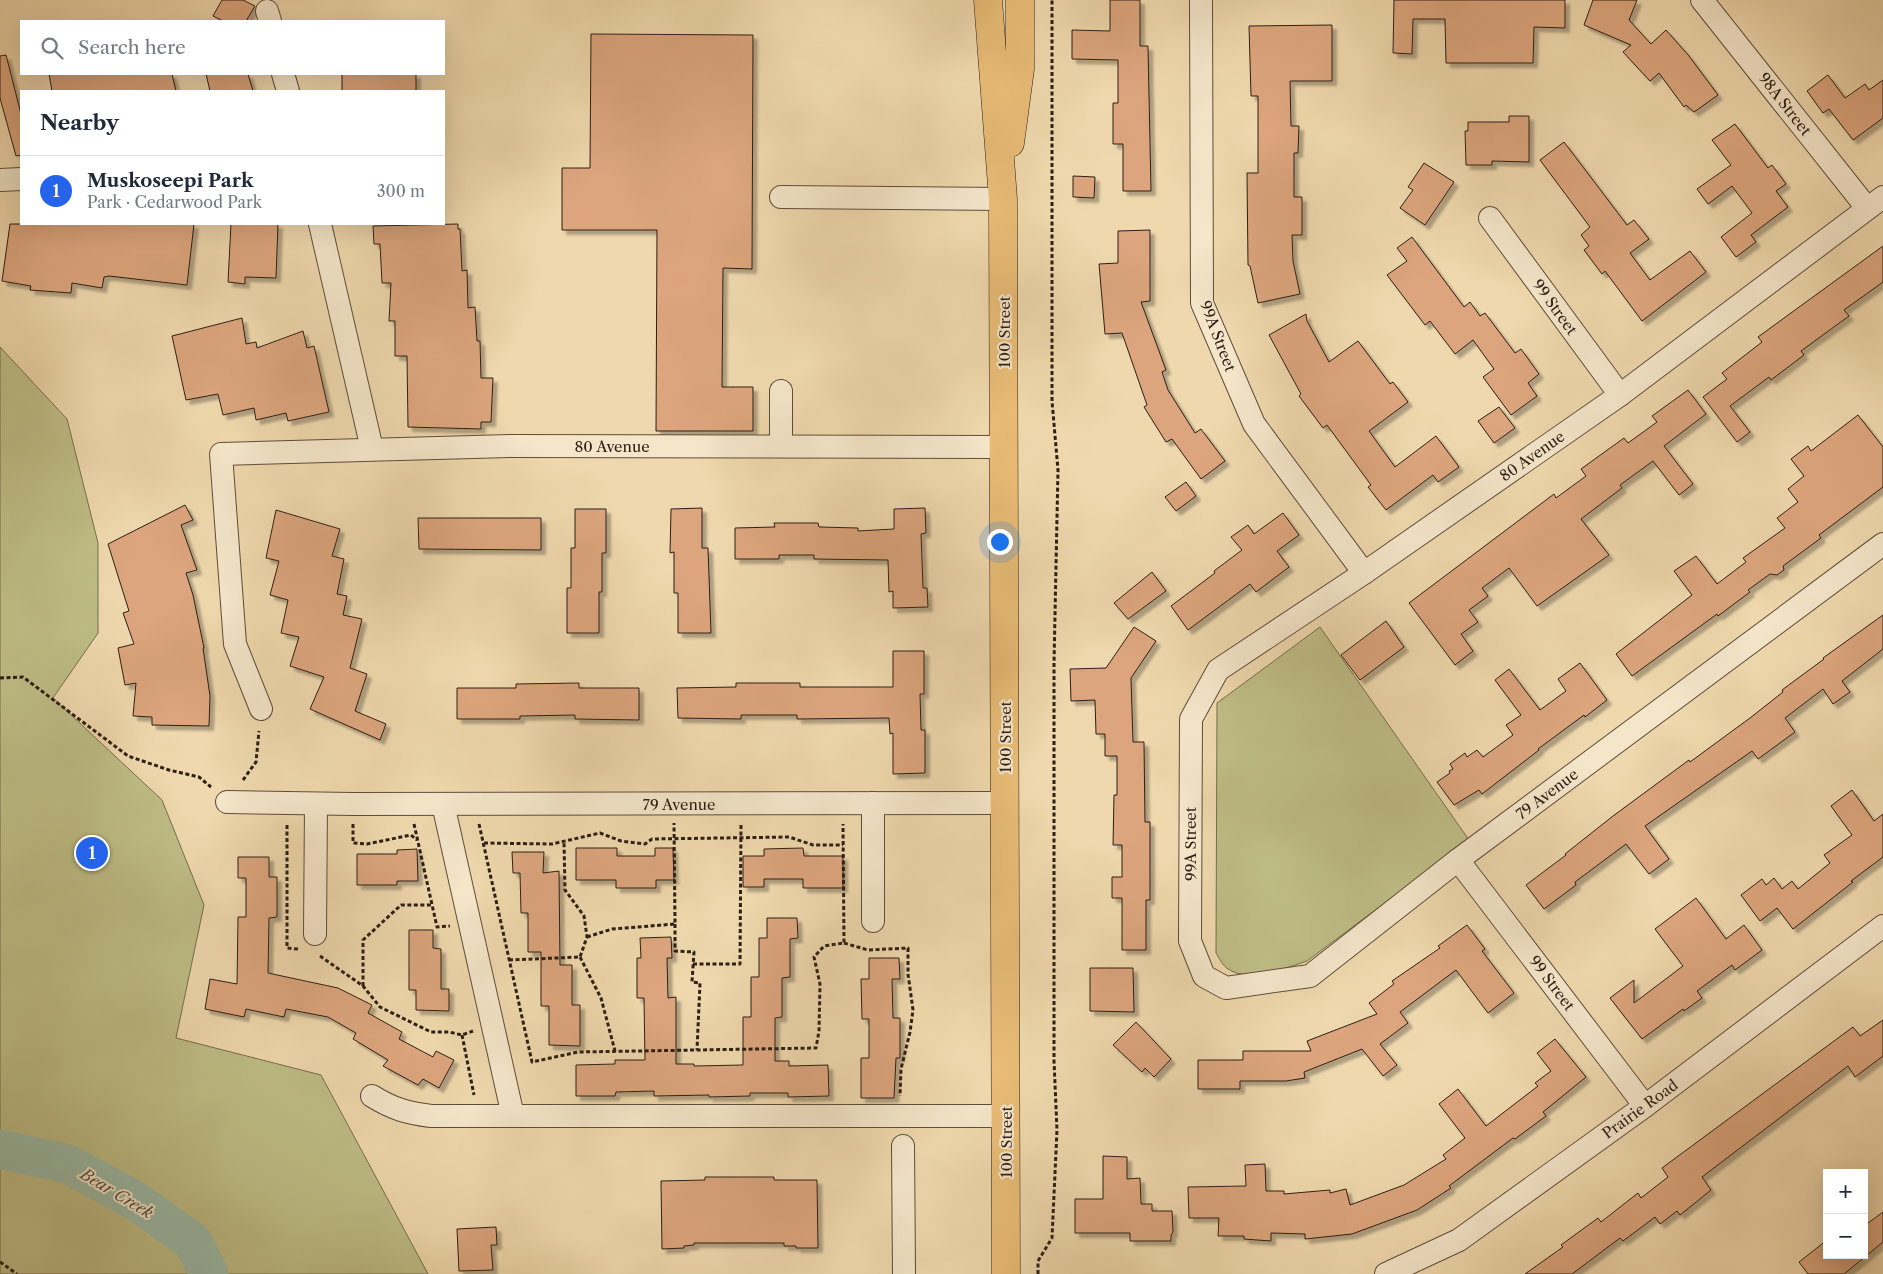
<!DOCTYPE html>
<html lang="en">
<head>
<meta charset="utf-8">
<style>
  :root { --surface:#fff; --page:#f2f2f3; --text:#1f2937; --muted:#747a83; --line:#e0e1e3; --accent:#2563eb }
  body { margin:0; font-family:"Libre Caslon Text",serif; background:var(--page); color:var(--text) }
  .controls { position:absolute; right:15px; bottom:15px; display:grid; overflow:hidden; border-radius:0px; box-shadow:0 5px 20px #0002 }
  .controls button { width:45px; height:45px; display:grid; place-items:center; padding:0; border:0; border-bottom:1px solid var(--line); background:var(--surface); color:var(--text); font:25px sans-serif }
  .you { position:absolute; left:999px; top:541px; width:18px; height:18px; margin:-12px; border:4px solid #fff; border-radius:50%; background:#1a73e8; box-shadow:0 0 0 8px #1a73e833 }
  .badge { display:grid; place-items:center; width:32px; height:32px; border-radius:50%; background:var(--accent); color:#fff; font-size:16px; font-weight:700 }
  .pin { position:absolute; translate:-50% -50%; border:2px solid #fff; box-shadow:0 1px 5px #0006 }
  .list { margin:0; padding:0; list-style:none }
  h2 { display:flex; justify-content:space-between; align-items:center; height:65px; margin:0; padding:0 20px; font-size:21px }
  h2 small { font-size:16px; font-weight:400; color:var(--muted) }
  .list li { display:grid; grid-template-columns:32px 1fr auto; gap:15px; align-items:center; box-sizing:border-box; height:70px; padding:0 20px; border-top:1px solid var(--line) }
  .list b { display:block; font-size:19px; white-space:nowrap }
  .list p { margin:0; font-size:16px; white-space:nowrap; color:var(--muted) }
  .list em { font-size:16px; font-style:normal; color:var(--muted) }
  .icon { flex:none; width:28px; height:28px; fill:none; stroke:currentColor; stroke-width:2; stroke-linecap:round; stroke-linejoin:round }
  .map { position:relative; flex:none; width:1883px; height:1274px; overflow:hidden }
  .search { position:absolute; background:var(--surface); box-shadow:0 5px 20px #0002; left:20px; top:20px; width:425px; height:55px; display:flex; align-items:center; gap:12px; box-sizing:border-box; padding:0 18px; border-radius:0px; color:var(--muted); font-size:19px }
  .panel { position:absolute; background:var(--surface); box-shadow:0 5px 20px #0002; left:20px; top:90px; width:425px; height:135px; border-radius:0px }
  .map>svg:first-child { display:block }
  .green { fill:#bebd86; stroke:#766e4e }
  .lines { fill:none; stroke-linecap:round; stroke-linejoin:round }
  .river { stroke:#9abaa7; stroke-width:39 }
  .building { fill:#dca57d; stroke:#2d1f16; filter:url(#shadow) }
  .minor-casing { stroke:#5e4d3c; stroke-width:24 }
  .major-casing { stroke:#2d1f16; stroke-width:29 }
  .path { stroke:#2d1f16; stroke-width:3; stroke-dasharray:4 2.5; stroke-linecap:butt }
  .minor { stroke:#f5e6ca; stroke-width:22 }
  .major { stroke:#e8bc76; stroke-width:28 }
  .labels { text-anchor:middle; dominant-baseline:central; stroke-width:4; stroke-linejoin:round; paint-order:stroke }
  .street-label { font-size:15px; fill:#2d1f16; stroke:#f5e6ca }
  .water-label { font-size:16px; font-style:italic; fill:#4e4e42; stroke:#f5e6ca }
</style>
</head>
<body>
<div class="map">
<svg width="1883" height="1274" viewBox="0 0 1883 1274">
  <defs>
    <filter id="shadow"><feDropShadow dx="4.5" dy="4.5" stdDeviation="1" flood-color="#0004"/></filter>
  </defs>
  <rect width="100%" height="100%" fill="#efd8ad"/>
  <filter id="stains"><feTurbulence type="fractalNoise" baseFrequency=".004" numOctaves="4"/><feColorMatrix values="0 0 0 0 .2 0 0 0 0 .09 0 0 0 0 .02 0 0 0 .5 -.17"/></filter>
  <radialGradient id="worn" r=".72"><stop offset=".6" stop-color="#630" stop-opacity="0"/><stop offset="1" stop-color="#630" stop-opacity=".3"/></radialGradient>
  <!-- green -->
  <g class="green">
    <path d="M0,347L67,419L98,543V633L53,698L162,800L204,905L176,1038L321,1075L428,1274H0Z"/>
    <path d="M1320,627L1469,840L1307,961C1286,968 1248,983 1228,969C1223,966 1219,958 1216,953L1217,703Z"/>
  </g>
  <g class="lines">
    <!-- river -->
    <path class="river" d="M0,1149L68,1164L136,1201L193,1242L209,1274"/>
  </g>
  <!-- building -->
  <g class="building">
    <path d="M222,0H243L255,6L246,21H223L213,16Z"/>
    <path d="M1110,0H1140V46H1148L1151,191H1123V144H1113V103H1118V60L1072,59V30L1110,31Z"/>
    <path d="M1394,0H1565V28L1534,27L1533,63H1446L1445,19H1413L1412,54L1393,53Z"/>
    <path d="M1593,0H1637L1629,20L1651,44L1666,30L1689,56L1718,95L1694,112L1686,105L1684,107L1659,73L1650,81L1623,52L1631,45L1584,25Z"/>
    <path d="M1332,25V81H1290L1291,126H1299L1298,153H1294V197H1302V235H1292L1293,261L1300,294L1258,303L1250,266L1248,265L1247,173H1258V96H1251L1249,26Z"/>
    <path d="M591,34L753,35L752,269L723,268L722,387H753V431H656L657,230H562V168H590Z"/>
    <path d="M6,55L21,114V155L16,156L0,98V56Z"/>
    <path d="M49,74H172L176,91H52Z"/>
    <path d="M206,74H248L253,91H210Z"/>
    <rect x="342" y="74" width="74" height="17"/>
    <path d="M1828,75L1845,98L1865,84L1869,90L1883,80V118L1853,140L1829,109L1823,113L1807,91Z"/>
    <path d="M1509,116H1529V162L1492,161V165H1466L1465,131H1468V122H1509Z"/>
    <path d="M1735,124L1768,168L1772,165L1786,184L1776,191L1788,207L1751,235L1756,242L1736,257L1721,237L1752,213L1732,186L1708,204L1697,189L1731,165L1712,140Z"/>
    <path d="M1564,142L1627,225L1634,220L1649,239L1630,253L1650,280L1690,251L1706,272L1642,321L1605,271L1602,274L1584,250L1589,246L1581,235L1590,227L1540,160Z"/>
    <path d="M1424,163L1454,182L1425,225L1400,208L1413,190L1408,187Z"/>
    <path d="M1073,176L1095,177L1094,198L1073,197Z"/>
    <path d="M10,224H194L187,285L109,276L104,277L102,288L72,283L71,293L30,290L31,286L2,281Z"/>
    <path d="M231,224H278L276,278L245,277V284L228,282Z"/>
    <path d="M458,224V229H460L462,271L467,270L468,308L475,307L477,341H480L481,378H493L491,422H481V429L408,427L407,356H395V321H389L391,283H382L380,244H374L373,226Z"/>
    <path d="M1150,230V301L1141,302L1166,370L1162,372L1168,390L1195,433L1201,429L1225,461L1201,479L1172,439L1166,442L1144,407L1147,405L1122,333L1105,334L1099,264L1118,263V231Z"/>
    <path d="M1412,237L1464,307L1470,302L1480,316L1485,313L1515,353L1521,349L1539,374L1528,383L1537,396L1511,415L1483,377L1494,369L1473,340L1455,354L1430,321L1425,325L1387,275L1407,261L1397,248Z"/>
    <path d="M1883,246V282L1844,310L1849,316L1801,351L1804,355L1771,380L1769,377L1730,406L1750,432L1737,442L1703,397L1727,379L1722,373L1762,342L1758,337Z"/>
    <path d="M1306,314L1307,321L1329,362L1358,341L1390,384L1393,382L1408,402L1369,431L1395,467L1436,436L1459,467L1438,482L1433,475L1386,510L1368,487L1371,485L1327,425L1323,428L1299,396L1301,394L1269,335Z"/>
    <path d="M242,318L246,344L256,342L257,348L303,331L307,348L314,346L329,412L288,421L286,413L256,420L254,408L223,415L218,394L186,400L172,336Z"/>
    <path d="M1688,390L1706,414L1664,446L1693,484L1679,495L1653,461L1620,485L1622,488L1581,519L1609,555L1537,606L1509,568L1482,588L1488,596L1469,610L1478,622L1461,634L1473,651L1455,665L1409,603L1554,494L1556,498L1586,476L1581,469L1624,438L1628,443L1657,422L1652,416Z"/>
    <path d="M1499,407L1515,428L1494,443L1478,421Z"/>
    <path d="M1858,415L1883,447V487L1819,535L1821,538L1783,566L1784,570L1777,575L1770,574L1748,590L1750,592L1718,616L1717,614L1632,676L1616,654L1692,595L1674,571L1696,556L1717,584L1746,562L1743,558L1785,528L1777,518L1798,502L1788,489L1804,476L1791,459L1808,446L1811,451Z"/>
    <path d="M1186,482L1196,496L1176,511L1165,497Z"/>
    <path d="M185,505L193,520L181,525L197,570L186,573L193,595L204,648H203L210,696L209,726L152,725V717L133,716L136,683L125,685L118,648L134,644L123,613L129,611L108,544Z"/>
    <path d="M702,508V548H708L711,633H678V593H674V552L670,553L671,509Z"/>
    <path d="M925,508L926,533L921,534L923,588H927L928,607L893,608V591L889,592L888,560L814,559V555H779V559H735V528L775,527L774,523H818L819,527L858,528V531L894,529V509Z"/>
    <path d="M575,509H606V553H602V592H599V633H567V588H571V548H575Z"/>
    <path d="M276,510L340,529L332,556L344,559L337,594L347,596L343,615L362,619L350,668L367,674L355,711L386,724L380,740L310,709L324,677L290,666L299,637L281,633L288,600L270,595L279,561L266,558Z"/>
    <path d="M1283,513L1299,535L1277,551L1289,567L1256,592L1250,584L1188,630L1171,606L1215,573L1214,571L1242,550L1231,537L1248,525L1254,534Z"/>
    <path d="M418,518H541V550L419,549Z"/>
    <path d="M1152,572L1166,591L1128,619L1114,603Z"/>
    <path d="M1883,615V649L1842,681L1850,692L1833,704L1823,689L1785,718L1795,732L1758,759L1752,751L1645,826L1669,859L1649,874L1626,844L1575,882L1576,885L1544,909L1526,885L1566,855L1565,854L1613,816L1689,760L1690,762L1750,718L1783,692L1782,690L1824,659L1823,658Z"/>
    <path d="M1386,621L1404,647L1360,680L1341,655Z"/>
    <path d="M1134,627L1156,641L1131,678L1133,742H1144L1145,822H1150V900H1146V950H1122V898H1112V877H1122V845H1113L1114,795H1117V756H1105V734H1096L1095,700L1071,701L1070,669L1106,668Z"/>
    <path d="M893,651H924V694H920L921,730H925V773L893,774V733L890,734L889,718L797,719V715H741V719L678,718L677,688L736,687V683H800V687H893Z"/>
    <path d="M1580,663L1607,700L1585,717L1584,715L1538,749L1539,750L1482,794L1479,790L1454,805L1437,782L1450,773L1449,771L1453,769L1450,764L1465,753L1467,757L1477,750L1483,757L1513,735L1506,725L1521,715L1495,680L1509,669L1540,710L1566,691L1558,679Z"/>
    <path d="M579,683V688H639V720L575,719V715L520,716V719H457V688H516V684Z"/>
    <path d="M1852,790L1874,821L1883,814V857L1851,881L1853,882L1793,929L1777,908L1760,921L1741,895L1762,879L1766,885L1774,878L1782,889L1792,881L1798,889L1830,863L1824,855L1852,835L1831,806Z"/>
    <path d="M576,848H617V856H655V848H673L674,880H656V888H616V880H576Z"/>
    <path d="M803,848L804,856H843V888H803V879H764V887H743V856H764V849Z"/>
    <path d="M417,849L418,881H397V885H357V854H397V850Z"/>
    <path d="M512,852H544L543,873L559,871L560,965H572V1005H580V1046L549,1045V1006H541V952H528V913H521L520,873H513Z"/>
    <path d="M238,857H269V877H277V917L269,918L268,973L338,988L372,1005L368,1013L402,1032L399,1039L433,1057L436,1051L454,1060L439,1088L423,1079L418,1085L383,1066L388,1060L353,1039L356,1033L328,1017L286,1009L284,1017L246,1009L244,1017L205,1009L210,979L237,984L238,917H246V878H238Z"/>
    <path d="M1696,898L1726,939L1744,925L1762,950L1735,970L1732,965L1697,991L1702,998L1684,1011L1683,1009L1642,1039L1610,998L1634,980V1003L1683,966L1655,929Z"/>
    <path d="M767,918H797L798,938L790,939V977L782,978V1017L775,1018V1061H789V1066L828,1065L829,1096L788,1097V1093H750V1096L709,1097V1095L654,1096V1091L616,1092L615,1096H576V1065L615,1064V1060H645L644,998H637V958H641L640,938L671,937L672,958H667L668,998L676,997V1064H694V1066L743,1065V1017H751V977H759V938H767Z"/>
    <path d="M1467,925L1485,949L1482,951L1514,993L1488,1013L1456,970L1400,1012L1408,1023L1380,1044L1397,1065L1383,1076L1362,1049L1304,1072L1305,1078L1286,1081H1240V1089H1198V1060H1243V1051H1311L1307,1041L1377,1014L1369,1003L1394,984L1392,981L1440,948L1438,946Z"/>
    <path d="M409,930H433V948L441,949V989H449V1011L416,1010V990H409Z"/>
    <path d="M869,958H899L900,979H892L893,1018H900V1058H896L894,1098H861V1058H869V1019H862L861,979H869Z"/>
    <path d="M1090,968H1133L1134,1012L1090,1011Z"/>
    <path d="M1883,1020V1056L1855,1077L1848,1066L1702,1177L1711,1190L1680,1215L1677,1211L1660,1224L1655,1217L1623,1241L1620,1238L1572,1274H1525L1563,1247L1561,1245L1598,1218L1601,1222L1638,1193L1641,1198L1668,1177L1662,1168L1853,1027L1860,1036Z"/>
    <path d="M1136,1022L1171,1059L1154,1077L1145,1068L1142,1072L1113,1045Z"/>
    <path d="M1555,1039L1586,1077L1543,1112L1546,1116L1515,1139L1513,1138L1449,1186L1451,1188L1417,1210L1352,1234L1305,1239V1234L1271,1233V1241L1244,1239V1236H1218L1219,1218H1189L1188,1187L1246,1186L1245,1165L1265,1164L1266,1191H1284V1194L1330,1190V1193L1346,1189L1350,1205L1404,1185L1446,1159L1443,1155L1465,1138L1439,1104L1458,1089L1486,1126L1538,1086L1535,1083L1551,1071L1537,1053Z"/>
    <path d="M1103,1156L1127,1157V1179L1140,1178L1141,1204H1152V1211H1172L1173,1232L1171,1235V1241H1130V1233H1075V1199H1103Z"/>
    <path d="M705,1177H774V1180H817L818,1248H796V1246H784V1243H694V1245L684,1246V1248L662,1249L661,1181L705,1180Z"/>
    <path d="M1883,1212V1242L1844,1274H1808L1799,1262L1827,1240V1255H1864V1226Z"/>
    <path d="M496,1227L497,1245H491L493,1270L459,1271L457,1229Z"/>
  </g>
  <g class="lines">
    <defs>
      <g id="minor">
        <path d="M1201,0L1202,303L1254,424L1364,573"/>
        <path d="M1702,0L1867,208"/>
        <path d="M267,11L270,21"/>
        <path d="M283,74L288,91"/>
        <path d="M0,180L21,179"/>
        <path d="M781,197L1003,199"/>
        <path d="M1883,197L1620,395L1364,573L1218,670L1191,719L1190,941L1204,976L1226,988L1310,976L1458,860L1883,544"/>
        <path d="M1490,218L1620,395"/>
        <path d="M320,224L372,449"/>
        <path d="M781,391V446"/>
        <path d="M261,709L235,644L221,454L510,446L1004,447"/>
        <path d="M227,802L353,804L1005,803"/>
        <path d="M873,803V921"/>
        <path d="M443,804L513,1116"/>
        <path d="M1458,860L1645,1106"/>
        <path d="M315,934L316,804"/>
        <path d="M372,1096C393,1109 407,1113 431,1116H1006"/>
        <path d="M903,1146L904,1274"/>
        <path d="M1386,1274L1459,1240L1645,1106L1883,926"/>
      </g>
      <g id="major">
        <path d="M988,0L1003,199L1006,1274"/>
        <path d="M1010,143L1020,69V0"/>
      </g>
    </defs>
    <!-- minor casing -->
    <use href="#minor" class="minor-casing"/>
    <!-- major casing -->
    <use href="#major" class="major-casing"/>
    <!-- path -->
    <g class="path">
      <path d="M0,678L23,677L128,756L169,770L199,777L211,787"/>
      <path d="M243,780L256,762L259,731"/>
      <path d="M353,824V843L367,844L411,835L417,840"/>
      <path d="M414,824L437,927L450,926"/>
      <path d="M479,824L532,1062L578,1052L816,1048L819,1031L820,984L814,957L824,946L844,943L843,824"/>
      <path d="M287,825V948L298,949"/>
      <path d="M484,843L552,844L600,833L621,841L645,844L652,839L789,837L813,845H843"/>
      <path d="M675,924V951L694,952L692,982L700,983L697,1050"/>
      <path d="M587,937L612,929L675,924L674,823"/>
      <path d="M844,943L868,950L908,948V974L913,1010L910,1032L901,1069L900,1096"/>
      <path d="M320,956L363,986L380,1007L431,1032H449L462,1035L473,1031"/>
      <path d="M580,957L601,998L615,1051"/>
      <path d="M509,960L580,957L587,937L584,916L565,890L564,842"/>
      <path d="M693,964H740L741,824"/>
      <path d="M363,986V940L401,905H432"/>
      <path d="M462,1035L474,1095"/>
      <path d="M0,1262L17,1274"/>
      <path d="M1038,1274V1261L1052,1238L1057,1130L1054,1061V663L1058,470L1052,401V0"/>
    </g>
    <!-- minor -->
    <use href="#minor" class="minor"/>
    <!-- major -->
    <use href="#major" class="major"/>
  </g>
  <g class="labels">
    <!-- street labels -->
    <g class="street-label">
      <text transform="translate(1785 104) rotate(52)">98A Street</text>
      <text transform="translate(1555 307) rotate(54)">99 Street</text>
      <text transform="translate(1004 332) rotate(-90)">100 Street</text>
      <text transform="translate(1218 336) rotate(69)">99A Street</text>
      <text x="612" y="446">80 Avenue</text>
      <text transform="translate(1532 456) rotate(-35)">80 Avenue</text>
      <text transform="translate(1005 737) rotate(-90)">100 Street</text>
      <text transform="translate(1547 794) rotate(-37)">79 Avenue</text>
      <text x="679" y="804">79 Avenue</text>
      <text transform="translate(1190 844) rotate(-90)">99A Street</text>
      <text transform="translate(1552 983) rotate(53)">99 Street</text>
      <text transform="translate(1640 1109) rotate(-36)">Prairie Road</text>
      <text transform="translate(1006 1142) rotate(-90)">100 Street</text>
    </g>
    <!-- water labels -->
    <g class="water-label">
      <text transform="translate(117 1193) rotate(31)">Bear Creek</text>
    </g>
  </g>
  <rect width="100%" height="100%" filter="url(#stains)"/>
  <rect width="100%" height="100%" fill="url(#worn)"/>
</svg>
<div class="controls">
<button>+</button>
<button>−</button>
</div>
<div class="you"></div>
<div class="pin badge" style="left:92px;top:853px">1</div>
<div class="search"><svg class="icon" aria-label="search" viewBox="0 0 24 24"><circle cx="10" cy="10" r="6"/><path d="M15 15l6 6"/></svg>Search here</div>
<section class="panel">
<h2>Nearby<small></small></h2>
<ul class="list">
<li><span class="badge">1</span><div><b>Muskoseepi Park</b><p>Park · Cedarwood Park</p></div><em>300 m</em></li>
</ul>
</section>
</div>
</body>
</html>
